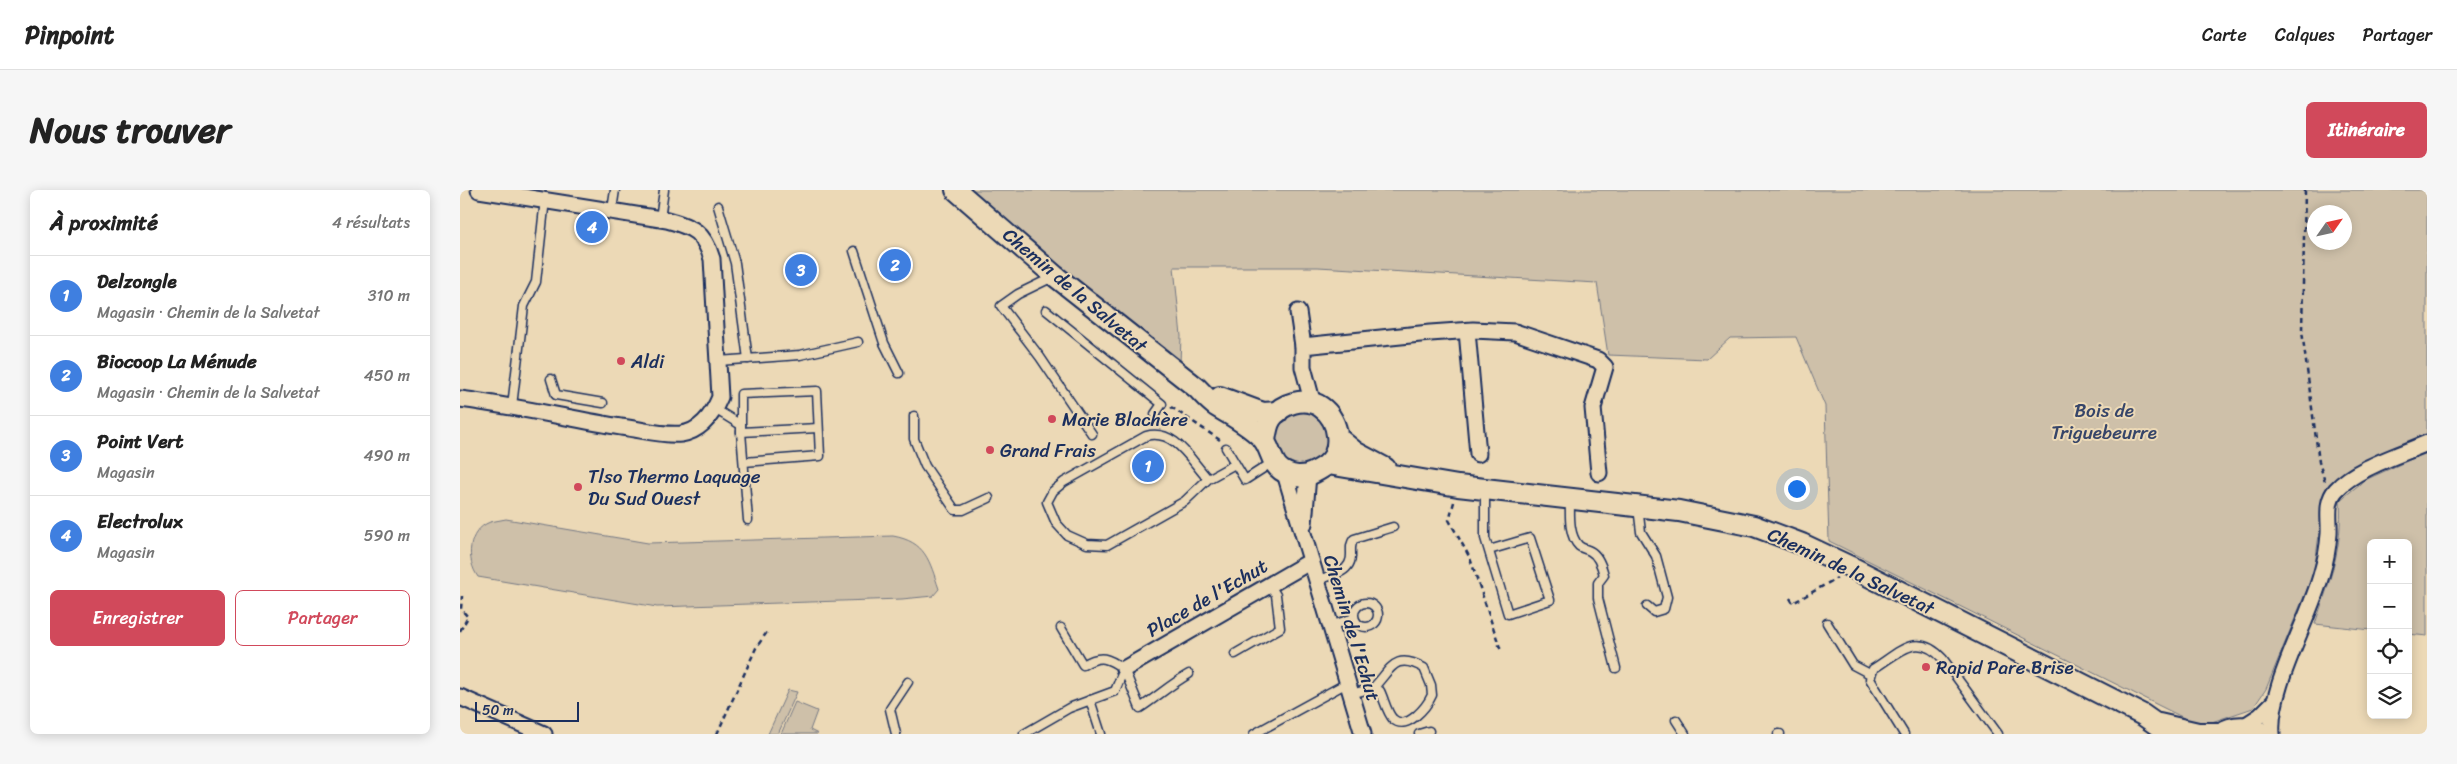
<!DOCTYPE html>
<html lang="fr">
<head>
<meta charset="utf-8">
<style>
  :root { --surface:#fff; --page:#f6f6f6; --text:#222; --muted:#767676; --line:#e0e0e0; --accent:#d1495b }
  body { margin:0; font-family:Sriracha,sans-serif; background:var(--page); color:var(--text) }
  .controls { position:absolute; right:15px; bottom:15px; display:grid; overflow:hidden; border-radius:8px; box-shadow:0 2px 12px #0003 }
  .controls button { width:45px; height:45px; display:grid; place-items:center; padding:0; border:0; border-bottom:1px solid var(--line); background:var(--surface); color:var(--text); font:25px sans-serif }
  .compass { position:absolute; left:1847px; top:15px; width:45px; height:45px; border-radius:50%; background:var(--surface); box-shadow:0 2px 12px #0003; rotate:56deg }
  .scale { position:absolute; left:15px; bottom:12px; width:104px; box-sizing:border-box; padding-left:5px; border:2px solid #1b2f5e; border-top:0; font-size:14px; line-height:18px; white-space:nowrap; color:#1b2f5e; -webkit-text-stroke:4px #ecd9b6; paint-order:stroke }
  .you { position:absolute; left:1336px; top:298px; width:18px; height:18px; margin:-12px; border:4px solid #fff; border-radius:50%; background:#1a73e8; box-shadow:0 0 0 8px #1a73e833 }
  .badge { display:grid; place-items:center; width:32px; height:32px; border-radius:50%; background:var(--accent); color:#fff; font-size:16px; font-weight:700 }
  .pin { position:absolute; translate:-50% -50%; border:2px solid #fff; box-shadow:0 1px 5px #0006 }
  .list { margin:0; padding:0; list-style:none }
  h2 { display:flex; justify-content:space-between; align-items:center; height:65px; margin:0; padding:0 20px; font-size:21px }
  h2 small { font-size:16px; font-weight:400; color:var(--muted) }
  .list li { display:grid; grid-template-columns:32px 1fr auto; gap:15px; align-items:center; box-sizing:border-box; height:80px; padding:0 20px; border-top:1px solid var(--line) }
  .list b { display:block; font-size:19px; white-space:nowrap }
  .list p { margin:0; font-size:16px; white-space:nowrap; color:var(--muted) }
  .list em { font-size:16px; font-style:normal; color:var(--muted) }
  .actions { display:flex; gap:10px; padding:15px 20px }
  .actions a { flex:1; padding:11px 0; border:1px solid var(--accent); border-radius:8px; text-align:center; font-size:18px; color:var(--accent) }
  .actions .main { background:var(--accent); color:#fff }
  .icon { flex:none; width:28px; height:28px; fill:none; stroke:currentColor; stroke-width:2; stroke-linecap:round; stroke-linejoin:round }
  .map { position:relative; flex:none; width:1967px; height:544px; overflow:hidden; border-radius:8px }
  header { display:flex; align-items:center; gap:30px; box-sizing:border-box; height:70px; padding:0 25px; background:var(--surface); border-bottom:1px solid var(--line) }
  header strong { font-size:24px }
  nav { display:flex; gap:28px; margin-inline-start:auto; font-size:18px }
  .intro { display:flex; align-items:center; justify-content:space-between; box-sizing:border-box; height:120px; padding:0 30px }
  h1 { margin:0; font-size:35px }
  .button { padding:12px 22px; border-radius:8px; background:var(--accent); color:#fff; font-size:18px; font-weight:700 }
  main { display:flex; gap:30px; padding:0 30px }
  aside { flex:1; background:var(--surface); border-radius:8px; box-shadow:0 2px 12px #0003 }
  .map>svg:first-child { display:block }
  .green { fill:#cec0a9; stroke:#747884; fill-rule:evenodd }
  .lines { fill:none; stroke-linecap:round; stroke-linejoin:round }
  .lane-casing { stroke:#1b2f5e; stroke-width:11 }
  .street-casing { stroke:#1b2f5e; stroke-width:19 }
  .secondary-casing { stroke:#1b2f5e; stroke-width:24 }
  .path { stroke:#1b2f5e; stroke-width:2.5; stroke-dasharray:5 4; stroke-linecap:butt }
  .lane { stroke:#ecd9b6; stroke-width:8 }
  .street { stroke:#ecd9b6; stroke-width:15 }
  .secondary { stroke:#ecd9b6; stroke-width:20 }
  .poi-dot { fill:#d1495b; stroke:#ecd9b6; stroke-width:2 }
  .labels { text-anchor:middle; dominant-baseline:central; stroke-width:4; stroke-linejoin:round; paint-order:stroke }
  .street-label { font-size:19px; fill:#1b2f5e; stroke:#ecd9b6 }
  .poi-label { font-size:19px; fill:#1b2f5e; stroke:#ecd9b6; text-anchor:start }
  .park-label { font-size:19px; fill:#364569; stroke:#ecd9b6 }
</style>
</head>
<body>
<header>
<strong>Pinpoint</strong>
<nav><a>Carte</a><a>Calques</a><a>Partager</a></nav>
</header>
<div class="intro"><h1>Nous trouver</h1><a class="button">Itinéraire</a></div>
<main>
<aside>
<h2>À proximité<small>4 résultats</small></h2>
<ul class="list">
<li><span class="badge" style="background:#3f7fe0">1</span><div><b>Delzongle</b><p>Magasin · Chemin de la Salvetat</p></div><em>310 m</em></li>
<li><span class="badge" style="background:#3f7fe0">2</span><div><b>Biocoop La Ménude</b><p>Magasin · Chemin de la Salvetat</p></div><em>450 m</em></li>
<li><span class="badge" style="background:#3f7fe0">3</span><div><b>Point Vert</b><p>Magasin</p></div><em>490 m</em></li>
<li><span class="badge" style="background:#3f7fe0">4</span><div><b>Electrolux</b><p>Magasin</p></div><em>590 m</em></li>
</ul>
<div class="actions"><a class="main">Enregistrer</a><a>Partager</a></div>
</aside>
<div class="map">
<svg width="1967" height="544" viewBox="0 0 1967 544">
  <rect width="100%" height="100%" fill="#ecd9b6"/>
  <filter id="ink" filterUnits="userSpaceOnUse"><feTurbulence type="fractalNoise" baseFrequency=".02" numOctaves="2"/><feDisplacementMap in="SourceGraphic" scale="10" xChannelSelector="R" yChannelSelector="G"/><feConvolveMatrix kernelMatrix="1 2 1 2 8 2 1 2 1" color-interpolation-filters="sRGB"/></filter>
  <g filter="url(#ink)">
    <!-- green -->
    <g class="green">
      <path d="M511,0H1967V246L1885,284L1865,300L1854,382L1806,499L1793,518L1740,536L1369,351L1365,216L1336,147L1270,148L1247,169L1148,165L1137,93L858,77H714L721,146L720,174L617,93ZM1854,22H1884V52H1854Z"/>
      <path d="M837,222L855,223L870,242L865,266L842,277L824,269L815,253C817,236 822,229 837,222Z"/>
      <path d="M1967,262V446L1948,444V353H1911V440L1855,434C1870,389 1883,359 1880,310L1905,290Z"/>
      <path d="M46,329L188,353L433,346C466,352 469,370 479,399L473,406L442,409L197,417L18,387C6,370 7,341 30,332C35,331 41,330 46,329Z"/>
      <path d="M328,500L337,502L318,544H308Z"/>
      <path d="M335,512L357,521L350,540L358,544H321Z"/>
    </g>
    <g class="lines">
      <defs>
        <g id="lane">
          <path d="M258,16L275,73L288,169"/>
          <path d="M152,20L155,0"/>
          <path d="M200,29L204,0"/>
          <path d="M394,61L424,153L439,183"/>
          <path d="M593,87L558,104L541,116L580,167L632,244"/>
          <path d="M586,120L702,214L695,224"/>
          <path d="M258,171L340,165L398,152"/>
          <path d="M91,189L96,205L143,213"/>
          <path d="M52,216L64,116L76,92L85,9"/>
          <path d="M255,219L281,235"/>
          <path d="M454,226V249L465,276L495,320H503L529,308"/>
          <path d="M281,242L358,238"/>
          <path d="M766,258L785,290L813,272"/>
          <path d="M284,272L360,266L357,201L281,204V242L288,330"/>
          <path d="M748,289C731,271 715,238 686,246L604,292L593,301L587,312L596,333L607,345L627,354L647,355L725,311L748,289L775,274"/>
          <path d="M1025,300V348L1048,424L1090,410L1070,348L1029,360"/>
          <path d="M1110,309C1110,323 1108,345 1119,356C1123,359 1126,359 1130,361C1138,365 1142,377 1144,385L1138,393V408L1156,478"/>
          <path d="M1178,317L1181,342L1196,366L1207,407L1204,419L1194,422L1187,416"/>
          <path d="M856,390C871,386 892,383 891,364C891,358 890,354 894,349L933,337"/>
          <circle cx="906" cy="425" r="12"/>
          <path d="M1367,433L1393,475L1410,484"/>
          <path d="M870,436L894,428"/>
          <path d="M775,464L820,438L816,405L810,395"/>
          <path d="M664,479L680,518C697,507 711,494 729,484"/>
          <path d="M891,504L913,498L920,501C924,509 927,523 933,529C947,542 967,516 972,505L971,495L964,478C934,461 931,480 913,498"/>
          <path d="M630,510L641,544"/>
          <path d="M1216,530L1225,544"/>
          <path d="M436,544L430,519L448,492"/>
          <path d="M564,544L609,518L655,501L664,479C648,468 641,464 623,475L601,438"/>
          <path d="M794,544L887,493"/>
          <path d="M959,544L969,541"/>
          <path d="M1318,544H1320"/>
          <path d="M1444,544L1410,489L1413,479C1439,463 1457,440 1483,469L1538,544"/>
        </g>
        <g id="street">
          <path d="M838,122L843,156"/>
          <path d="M1007,141L1018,264"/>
          <path d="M0,209C54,216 107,228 161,237C180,239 202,246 221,244C242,241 253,224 260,207L252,69C244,42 233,37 207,30L19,0"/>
          <path d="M853,214L843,177V156L970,143L1013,140L1055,142L1138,170L1145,177L1133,218L1139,283"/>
          <path d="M824,280L903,544"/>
          <path d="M844,334L848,285"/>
          <path d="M664,479L851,371"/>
          <path d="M0,507L84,544"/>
          <path d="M1783,537L1800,526L1813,513"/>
          <path d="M1812,544C1808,498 1850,429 1862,382C1866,369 1868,357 1869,344C1870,329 1865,312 1876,300C1896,278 1940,265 1967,253"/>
        </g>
        <g id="secondary">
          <path d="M496,0L595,86L737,198C743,204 749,211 756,216C772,226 790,235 803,249C814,262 809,282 837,286C847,287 856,282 865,276C884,263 880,230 861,217C845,206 821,213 811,229C807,235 806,244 805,251"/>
          <path d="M760,207L803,223L818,222"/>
          <path d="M878,248L895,262L925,278"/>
          <path d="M868,274L998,296L1219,321L1294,336L1342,354L1393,378L1683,525L1710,544"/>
          <path d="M1699,534L1738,543H1761"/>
          <path d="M1759,544C1773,535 1790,535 1803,544"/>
        </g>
      </defs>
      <!-- lane casing -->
      <use href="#lane" class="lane-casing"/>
      <!-- street casing -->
      <use href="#street" class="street-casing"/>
      <!-- secondary casing -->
      <use href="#secondary" class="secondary-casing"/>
      <!-- path -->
      <g class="path">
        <path d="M1845,0L1842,141L1859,272L1865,292"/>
        <path d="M711,217L760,250"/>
        <path d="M994,312L989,330L1010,368L1041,461"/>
        <path d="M1330,408L1333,413L1377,388"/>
        <path d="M0,441L8,427L1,419L2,406"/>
        <path d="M257,544L296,458L307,442"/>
      </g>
      <!-- lane -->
      <use href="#lane" class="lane"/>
      <!-- street -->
      <use href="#street" class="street"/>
      <!-- secondary -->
      <use href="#secondary" class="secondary"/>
    </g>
  </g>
  <!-- markers -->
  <g class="poi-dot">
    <circle cx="161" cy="171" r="5"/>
    <circle cx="592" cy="229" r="5"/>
    <circle cx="530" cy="260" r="5"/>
    <circle cx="118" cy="297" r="5"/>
    <circle cx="1466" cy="477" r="5"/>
  </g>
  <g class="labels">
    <!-- street labels -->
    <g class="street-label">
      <text transform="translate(615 100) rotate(40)">Chemin de la Salvetat</text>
      <text transform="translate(1391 381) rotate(25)">Chemin de la Salvetat</text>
      <text transform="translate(747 408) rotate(-30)">Place de l'Echut</text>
      <text transform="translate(892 438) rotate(73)">Chemin de l'Echut</text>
    </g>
    <!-- poi labels -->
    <g class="poi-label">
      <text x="171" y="171">Aldi</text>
      <text x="602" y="229">Marie Blachère</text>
      <text x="540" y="260">Grand Frais</text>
      <text x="128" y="286">Tlso Thermo Laquage<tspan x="128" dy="22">Du Sud Ouest</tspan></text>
      <text x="1476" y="477">Rapid Pare Brise</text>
    </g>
    <!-- park labels -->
    <g class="park-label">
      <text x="1644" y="220">Bois de<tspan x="1644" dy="22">Triguebeurre</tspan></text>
    </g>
  </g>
</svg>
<div class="controls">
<button>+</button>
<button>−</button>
<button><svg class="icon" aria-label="locate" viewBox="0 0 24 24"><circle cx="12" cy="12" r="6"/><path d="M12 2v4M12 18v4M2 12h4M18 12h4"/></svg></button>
<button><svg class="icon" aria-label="layers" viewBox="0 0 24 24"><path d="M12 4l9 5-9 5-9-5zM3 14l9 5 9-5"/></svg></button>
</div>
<svg class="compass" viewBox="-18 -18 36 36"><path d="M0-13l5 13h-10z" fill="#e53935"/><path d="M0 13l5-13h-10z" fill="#767676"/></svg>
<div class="scale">50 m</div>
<div class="you"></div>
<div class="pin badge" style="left:688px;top:276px;background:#3f7fe0">1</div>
<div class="pin badge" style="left:435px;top:75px;background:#3f7fe0">2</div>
<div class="pin badge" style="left:341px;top:80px;background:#3f7fe0">3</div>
<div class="pin badge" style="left:132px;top:37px;background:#3f7fe0">4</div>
</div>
</main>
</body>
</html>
